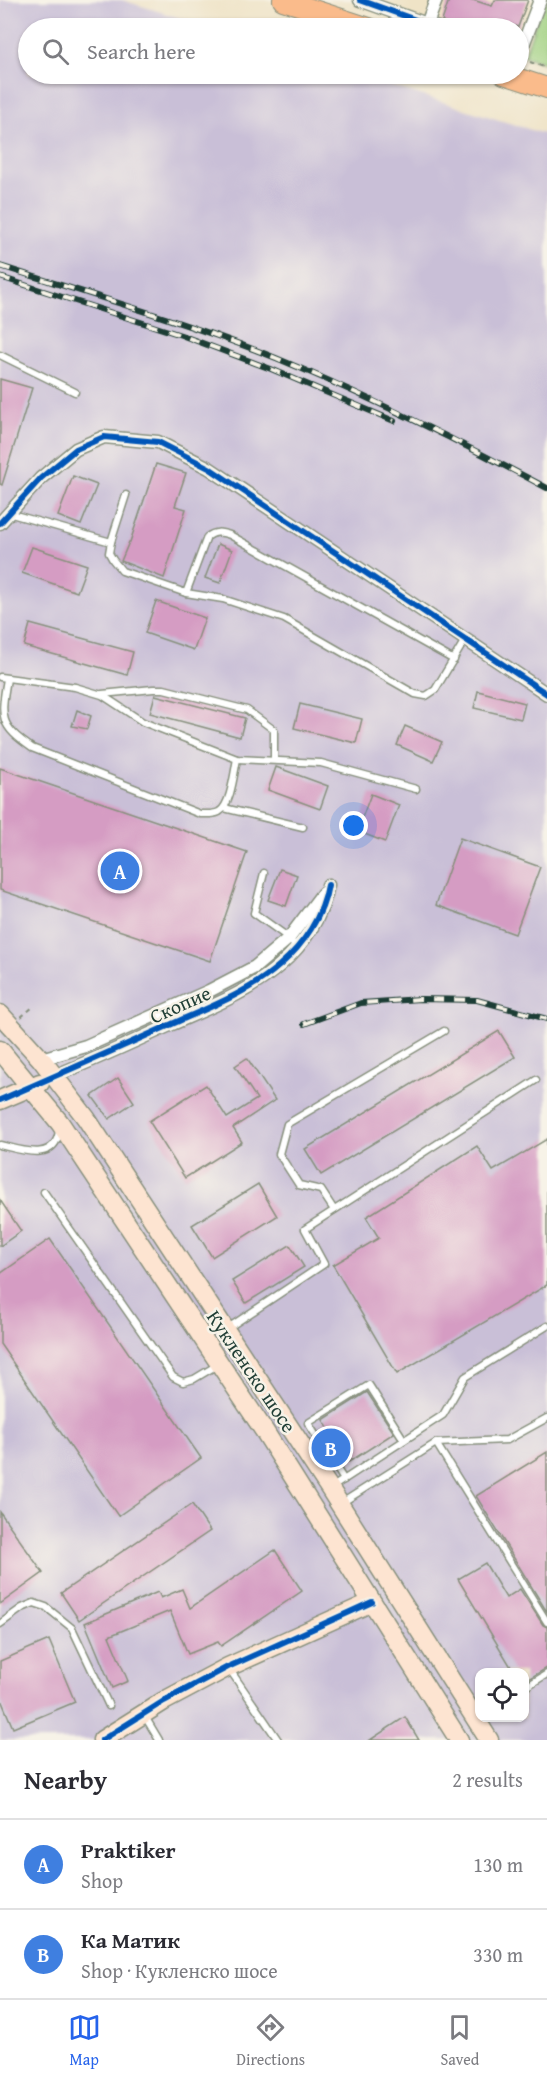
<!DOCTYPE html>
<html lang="en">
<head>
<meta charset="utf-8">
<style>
  :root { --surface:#fff; --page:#f7f7f7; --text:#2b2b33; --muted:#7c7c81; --line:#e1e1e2; --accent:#2563eb }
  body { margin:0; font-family:"Gentium Book Plus",serif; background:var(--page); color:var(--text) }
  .controls { position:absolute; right:18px; bottom:18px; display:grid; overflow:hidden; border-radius:12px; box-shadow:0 2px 4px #0004 }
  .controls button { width:54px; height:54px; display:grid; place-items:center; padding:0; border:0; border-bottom:2px solid var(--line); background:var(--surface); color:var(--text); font:30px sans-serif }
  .you { position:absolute; left:354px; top:826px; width:21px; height:21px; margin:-15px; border:4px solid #fff; border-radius:50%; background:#1a73e8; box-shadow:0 0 0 9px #1a73e833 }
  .badge { display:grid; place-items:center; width:39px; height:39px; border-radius:50%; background:var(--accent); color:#fff; font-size:20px; font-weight:700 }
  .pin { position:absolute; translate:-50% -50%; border:3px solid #fff; box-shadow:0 2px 6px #0006 }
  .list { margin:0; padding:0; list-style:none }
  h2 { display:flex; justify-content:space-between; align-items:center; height:78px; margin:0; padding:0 24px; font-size:26px }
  h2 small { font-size:20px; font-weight:400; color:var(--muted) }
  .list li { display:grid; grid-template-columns:39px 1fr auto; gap:18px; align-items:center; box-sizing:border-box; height:90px; padding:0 24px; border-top:2px solid var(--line) }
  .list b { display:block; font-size:22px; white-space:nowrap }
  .list p { margin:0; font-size:20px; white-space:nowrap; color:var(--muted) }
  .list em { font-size:20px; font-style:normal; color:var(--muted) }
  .icon { flex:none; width:33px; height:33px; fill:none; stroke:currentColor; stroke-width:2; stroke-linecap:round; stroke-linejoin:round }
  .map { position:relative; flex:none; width:547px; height:1740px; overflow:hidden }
  .search { position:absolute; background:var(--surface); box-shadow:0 2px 4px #0004; left:18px; right:18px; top:18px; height:66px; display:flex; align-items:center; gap:15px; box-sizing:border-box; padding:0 21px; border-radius:33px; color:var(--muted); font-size:22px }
  .sheet { height:258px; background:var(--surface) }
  nav { display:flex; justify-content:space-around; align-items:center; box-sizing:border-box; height:84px; border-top:2px solid var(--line); background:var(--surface); font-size:16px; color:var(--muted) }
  nav a { display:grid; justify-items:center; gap:3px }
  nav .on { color:var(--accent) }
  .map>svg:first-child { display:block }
  .industrial { fill:#c9bfd7; fill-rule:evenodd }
  .green { fill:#9ed07f; stroke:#5e865a; stroke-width:1.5 }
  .building { fill:#d59cc3 }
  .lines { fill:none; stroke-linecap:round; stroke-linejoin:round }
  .lane-casing { stroke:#87907d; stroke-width:9 }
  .street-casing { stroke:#87907d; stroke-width:15 }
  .secondary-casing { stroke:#87907d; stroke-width:21 }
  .primary-casing { stroke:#87907d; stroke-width:22 }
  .path { stroke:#87907d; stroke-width:2; stroke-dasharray:4.5 4.5; stroke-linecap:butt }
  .lane { stroke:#fff; stroke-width:6 }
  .street { stroke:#fff; stroke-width:12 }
  .secondary { stroke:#fde4d1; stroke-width:18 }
  .primary { stroke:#fabb8b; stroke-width:20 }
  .rail-casing { stroke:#1f3d34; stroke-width:6 }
  .rail { stroke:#f7f3e8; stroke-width:4; stroke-dasharray:11; stroke-linecap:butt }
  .cycleway-casing { stroke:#f7f3e8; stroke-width:10 }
  .cycleway { stroke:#0057b8; stroke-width:6 }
  .labels { text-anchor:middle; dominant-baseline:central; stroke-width:5; stroke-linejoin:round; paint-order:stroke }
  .street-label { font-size:20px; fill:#1f3d34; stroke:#f7f3e8 }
</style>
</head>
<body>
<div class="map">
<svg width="547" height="1740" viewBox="0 0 547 1740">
  <rect width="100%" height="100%" fill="#f7f3e8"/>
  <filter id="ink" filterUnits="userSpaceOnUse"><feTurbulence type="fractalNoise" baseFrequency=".0167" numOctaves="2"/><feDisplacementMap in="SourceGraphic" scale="12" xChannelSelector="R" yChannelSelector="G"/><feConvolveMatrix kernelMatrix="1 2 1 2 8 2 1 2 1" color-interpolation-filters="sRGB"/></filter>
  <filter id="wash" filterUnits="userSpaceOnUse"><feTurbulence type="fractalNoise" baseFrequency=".008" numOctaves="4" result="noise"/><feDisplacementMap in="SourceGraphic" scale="24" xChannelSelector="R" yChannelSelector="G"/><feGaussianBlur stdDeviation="1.35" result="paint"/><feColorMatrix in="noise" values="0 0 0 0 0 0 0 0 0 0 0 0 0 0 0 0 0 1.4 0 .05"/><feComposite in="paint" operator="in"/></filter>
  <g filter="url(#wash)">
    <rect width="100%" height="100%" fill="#efe3c6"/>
    <!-- industrial -->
    <path class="industrial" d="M0,0H122L212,28H28V74H354L547,135V1740H0ZM480,1672H524V1718H480Z"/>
    <!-- green -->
    <path class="green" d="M544,0H547V64L524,56Z"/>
    <g id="blocks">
      <!-- building -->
      <g class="building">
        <path d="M449,0H473L492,6L495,0H528L518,27L501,22L498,28H462L444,23L442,21Z"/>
        <path d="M0,379L32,388L2,485L0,484Z"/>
        <path d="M156,464L186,473L175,506L186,509L164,578L121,561L129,542H130Z"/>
        <path d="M73,476L97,485L81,525L58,516Z"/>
        <path d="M218,544L232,550L220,583L205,578Z"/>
        <path d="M32,547L87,565L77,592L22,573Z"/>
        <path d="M156,601L205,618L194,650L145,633Z"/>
        <path d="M30,624L133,652L127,675L24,646Z"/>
        <path d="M478,691L525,703L521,719L474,708Z"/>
        <path d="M155,695L245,718L240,737L150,713Z"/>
        <path d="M300,704L362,719L356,743L294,728Z"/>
        <path d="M77,710L91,716L87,729L72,726Z"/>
        <path d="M405,726L442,742L433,761L397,745Z"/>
        <path d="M276,767L328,786L320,809L268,790Z"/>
        <path d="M0,768L247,852L210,961L0,890Z"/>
        <path d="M371,794L399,805L385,842L357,831Z"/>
        <path d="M460,838L540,867L515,934L436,905Z"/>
        <path d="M280,869L297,875L286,906L268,900Z"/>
        <path d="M499,1031L515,1057L321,1175L305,1149Z"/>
        <path d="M247,1058L275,1100L233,1128L242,1142L185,1178L149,1121L206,1085L227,1118L257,1099L235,1066Z"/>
        <path d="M118,1078L134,1102L109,1119L92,1096Z"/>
        <path d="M547,1139V1285L397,1374L333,1265L379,1238L366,1217L477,1146L493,1171Z"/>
        <path d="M258,1184L277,1216L212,1257L192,1225Z"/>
        <path d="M0,1200L21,1231L0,1246Z"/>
        <path d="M50,1239L201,1458L118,1516L0,1344V1274Z"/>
        <path d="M290,1245L304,1267L246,1303L232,1281Z"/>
        <path d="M367,1392L394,1433L349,1462L323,1420Z"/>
        <path d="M547,1452V1612L476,1496Z"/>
        <path d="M192,1504L210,1531L79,1620L61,1593Z"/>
        <path d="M0,1512L43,1573L0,1604Z"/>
        <path d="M275,1550L302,1591L221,1646L218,1642L188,1654L170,1611L109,1636L128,1681L112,1688L85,1623L158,1592L161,1598L182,1589L190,1608Z"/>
        <path d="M485,1563L506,1598L520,1589L543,1625L547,1627V1668L525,1681V1672H514L458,1579Z"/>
        <path d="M49,1640L75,1702L13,1728L0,1697V1661Z"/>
        <path d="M405,1717L419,1740H370Z"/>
      </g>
    </g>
  </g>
  <g filter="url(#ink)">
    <use href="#blocks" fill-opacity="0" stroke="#87907d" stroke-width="1.5"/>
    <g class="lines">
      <defs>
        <g id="lane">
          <path d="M0,355L75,392"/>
          <path d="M126,495L111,542L109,553L113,560L122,571L186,593L223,599L284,619L415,694L426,696L435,690L465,640"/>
          <path d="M8,513L111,542"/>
          <path d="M186,593L207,537C215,531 220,532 230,535L454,660"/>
          <path d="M0,677L75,687L102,695L143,722L237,759L321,763L416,789"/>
          <path d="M7,679C0,718 0,726 32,748L200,814C206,814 213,815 219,812C231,805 234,773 237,759"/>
          <path d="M102,694L153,689H164L247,710L274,730V760"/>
          <path d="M224,808L303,827"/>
          <path d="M264,873L254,913L289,938L296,948"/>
          <path d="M0,1145C21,1150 56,1163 59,1130"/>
          <path d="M44,1192L173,1377L183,1382L194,1379L219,1364"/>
          <path d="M334,1210L321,1190L299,1185L279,1154L287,1124L444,1031"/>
          <path d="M228,1328L324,1264L305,1229L536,1080"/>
          <path d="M436,1443L547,1622"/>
          <path d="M344,1480L308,1423L369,1385L404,1440"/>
          <path d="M331,1488L443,1415L465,1377L547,1326"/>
          <path d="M340,1504L436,1443L507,1440L547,1418"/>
          <path d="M0,1624L22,1608L34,1603L46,1607L72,1628L109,1706"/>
          <path d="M230,1670L278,1740"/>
          <path d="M524,1688L547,1674"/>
          <path d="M144,1715L159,1740"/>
        </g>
        <g id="street">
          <path d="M360,0L438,28"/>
          <path d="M427,24L436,0"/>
          <path d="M518,58L540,0"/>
          <path d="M0,523L41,478L76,449L104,437L158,442L209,468L547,694"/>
          <path d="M41,1059L86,1046L209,991L255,967L289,938L323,893"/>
          <path d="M54,1076C94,1060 133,1042 172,1024C208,1008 250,992 280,965C304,944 323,916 328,885"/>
        </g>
        <g id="secondary">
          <path d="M0,1014L41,1059L86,1118L330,1489L489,1740"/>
          <path d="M0,1050L60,1123L265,1432L459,1740"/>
          <path d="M0,1100L40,1083"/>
          <path d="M102,1740L164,1701L228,1667L372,1602"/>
        </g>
        <g id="primary">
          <path d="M283,0L369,28"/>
          <path d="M504,74L547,88"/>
        </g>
      </defs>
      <!-- lane casing -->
      <use href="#lane" class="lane-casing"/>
      <!-- street casing -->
      <use href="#street" class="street-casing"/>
      <!-- secondary casing -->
      <use href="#secondary" class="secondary-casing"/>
      <!-- primary casing -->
      <use href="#primary" class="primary-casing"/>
      <!-- path -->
      <g class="path">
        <path d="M530,62L547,68"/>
        <path d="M21,1017L33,1007"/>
      </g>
      <!-- lane -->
      <use href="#lane" class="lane"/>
      <!-- street -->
      <use href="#street" class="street"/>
      <!-- secondary -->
      <use href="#secondary" class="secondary"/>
      <!-- primary -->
      <use href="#primary" class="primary"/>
      <defs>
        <g id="rail">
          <path d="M0,266C92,295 186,322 276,358C369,396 458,441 547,488"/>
          <path d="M0,277L181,335L271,369L394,421"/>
          <path d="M304,1024L361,1003L420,999L477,1000L547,1019"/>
        </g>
      </defs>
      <!-- rail casing -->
      <use href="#rail" class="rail-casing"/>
      <!-- rail -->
      <use href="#rail" class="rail"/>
      <defs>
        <g id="cycleway">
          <path d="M360,0L438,28"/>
          <path d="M0,523L41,478L76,449L104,437L158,442L209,468L547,694"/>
          <path d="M0,1100C57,1075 115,1050 172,1024C208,1008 250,992 280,965C304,944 323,916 328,885"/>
          <path d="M102,1740L164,1701L228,1667L372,1602"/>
        </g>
      </defs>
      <!-- cycleway casing -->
      <use href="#cycleway" class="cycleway-casing"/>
      <!-- cycleway -->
      <use href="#cycleway" class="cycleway"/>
    </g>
  </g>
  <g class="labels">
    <!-- street labels -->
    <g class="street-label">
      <text transform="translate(180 1004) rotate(-24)">Скопие</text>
      <text transform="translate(252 1371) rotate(56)">Кукленско шосе</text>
    </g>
  </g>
</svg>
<div class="controls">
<button><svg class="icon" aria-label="locate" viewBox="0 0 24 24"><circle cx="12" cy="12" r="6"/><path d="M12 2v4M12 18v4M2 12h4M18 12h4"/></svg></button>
</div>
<div class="you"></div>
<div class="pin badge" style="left:120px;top:871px;background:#3f7fe0">A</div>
<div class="pin badge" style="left:331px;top:1448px;background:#3f7fe0">B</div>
<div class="search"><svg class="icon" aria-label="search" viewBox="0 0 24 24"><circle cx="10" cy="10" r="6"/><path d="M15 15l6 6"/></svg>Search here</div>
</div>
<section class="sheet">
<h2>Nearby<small>2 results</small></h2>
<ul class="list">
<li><span class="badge" style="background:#3f7fe0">A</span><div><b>Praktiker</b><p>Shop</p></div><em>130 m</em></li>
<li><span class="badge" style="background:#3f7fe0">B</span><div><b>Ка Матик</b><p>Shop · Кукленско шосе</p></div><em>330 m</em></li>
</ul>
</section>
<nav>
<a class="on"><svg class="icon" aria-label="map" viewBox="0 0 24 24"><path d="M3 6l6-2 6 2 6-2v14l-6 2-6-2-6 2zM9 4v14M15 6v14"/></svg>Map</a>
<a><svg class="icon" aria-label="directions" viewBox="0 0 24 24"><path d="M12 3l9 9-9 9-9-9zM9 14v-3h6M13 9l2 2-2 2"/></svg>Directions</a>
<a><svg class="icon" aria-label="saved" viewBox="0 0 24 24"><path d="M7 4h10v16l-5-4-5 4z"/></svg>Saved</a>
</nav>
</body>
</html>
